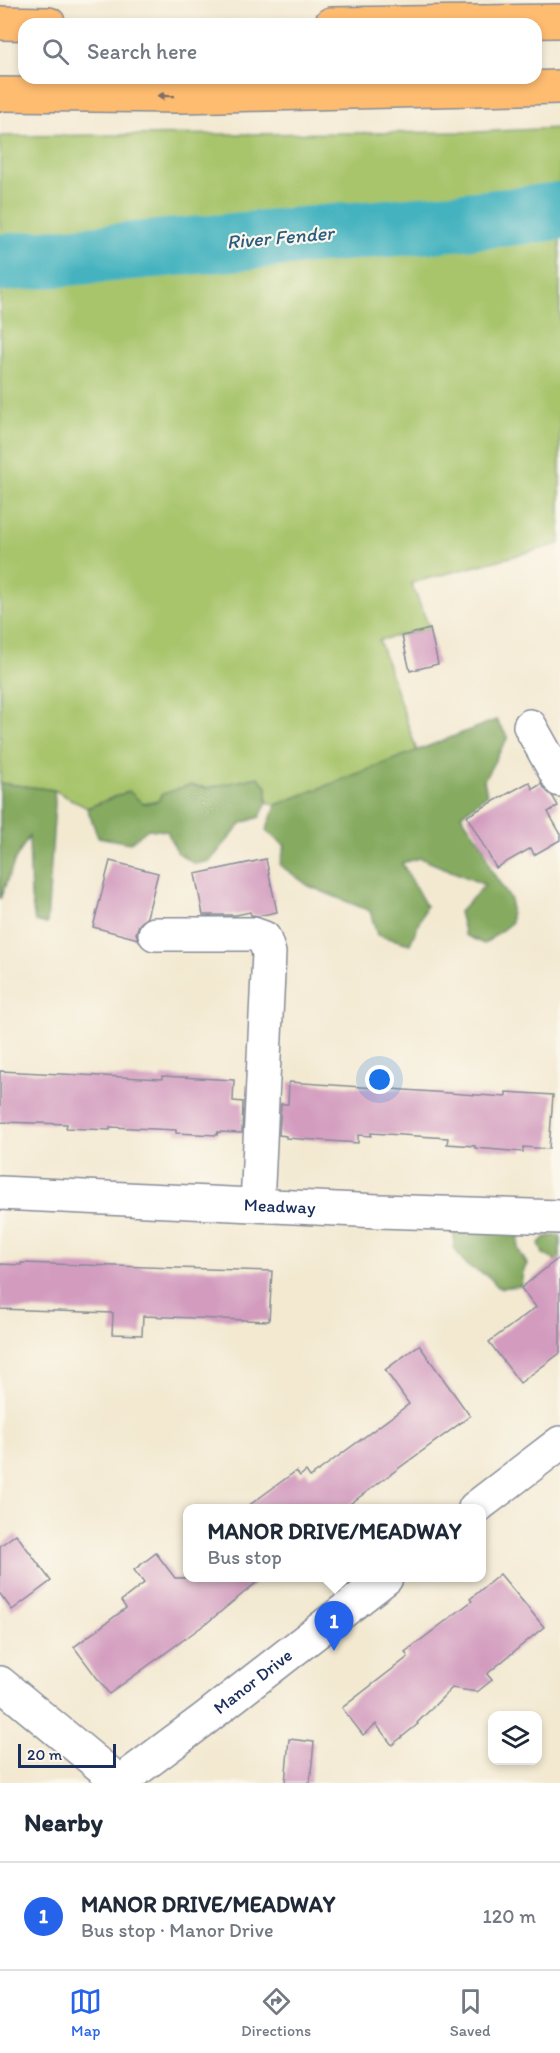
<!DOCTYPE html>
<html lang="en">
<head>
<meta charset="utf-8">
<style>
  :root { --surface:#fff; --page:#f2f2f3; --text:#1f2937; --muted:#747a83; --line:#e0e1e3; --accent:#2563eb }
  body { margin:0; font-family:Itim,sans-serif; background:var(--page); color:var(--text) }
  .controls { position:absolute; right:18px; bottom:18px; display:grid; overflow:hidden; border-radius:12px; box-shadow:0 3px 9px #0003 }
  .controls button { width:54px; height:54px; display:grid; place-items:center; padding:0; border:0; border-bottom:2px solid var(--line); background:var(--surface); color:var(--text); font:30px sans-serif }
  .scale { position:absolute; left:18px; bottom:15px; width:98px; box-sizing:border-box; padding-left:6px; border:3px solid #1b2f5e; border-top:0; font-size:16px; line-height:21px; white-space:nowrap; color:#1b2f5e; -webkit-text-stroke:4px #fbf7ec; paint-order:stroke }
  .you { position:absolute; left:380px; top:1080px; width:21px; height:21px; margin:-15px; border:4px solid #fff; border-radius:50%; background:#1a73e8; box-shadow:0 0 0 9px #1a73e833 }
  .badge { display:grid; place-items:center; width:39px; height:39px; border-radius:50%; background:var(--accent); color:#fff; font-size:20px; font-weight:700 }
  .pin { position:absolute; translate:-50% -50px; filter:drop-shadow(0 2px 3px #0008) }
  .pin::after { content:''; position:absolute; top:32px; width:21px; height:18px; background:inherit; clip-path:polygon(0 0,100% 0,50% 100%) }
  .popup { position:absolute; left:183px; top:1504px; width:303px; height:78px; box-sizing:border-box; display:grid; place-content:center; border-radius:12px; background:var(--surface); filter:drop-shadow(0 2px 4px #0005); font-size:20px; white-space:nowrap; color:var(--muted) }
  .popup b { font-size:22px; color:var(--text) }
  .popup::after { content:''; position:absolute; left:50%; top:100%; margin-left:-12px; border:12px solid transparent; border-top-color:var(--surface) }
  .list { margin:0; padding:0; list-style:none }
  h2 { display:flex; justify-content:space-between; align-items:center; height:78px; margin:0; padding:0 24px; font-size:26px }
  h2 small { font-size:20px; font-weight:400; color:var(--muted) }
  .list li { display:grid; grid-template-columns:39px 1fr auto; gap:18px; align-items:center; box-sizing:border-box; height:108px; padding:0 24px; border-top:2px solid var(--line) }
  .list b { display:block; font-size:22px; white-space:nowrap }
  .list p { margin:0; font-size:20px; white-space:nowrap; color:var(--muted) }
  .list em { font-size:20px; font-style:normal; color:var(--muted) }
  .icon { flex:none; width:33px; height:33px; fill:none; stroke:currentColor; stroke-width:2; stroke-linecap:round; stroke-linejoin:round }
  .map { position:relative; flex:none; width:560px; height:1783px; overflow:hidden }
  .search { position:absolute; background:var(--surface); box-shadow:0 3px 9px #0003; left:18px; right:18px; top:18px; height:66px; display:flex; align-items:center; gap:15px; box-sizing:border-box; padding:0 21px; border-radius:18px; color:var(--muted); font-size:22px }
  .sheet { height:186px; background:var(--surface) }
  nav { display:flex; justify-content:space-around; align-items:center; box-sizing:border-box; height:84px; border-top:2px solid var(--line); background:var(--surface); font-size:16px; color:var(--muted) }
  nav a { display:grid; justify-items:center; gap:3px }
  nav .on { color:var(--accent) }
  .map>svg:first-child { display:block }
  .green { fill:#a8c56c; stroke:#627a65; stroke-width:1.5 }
  .forest { fill:#86aa60; stroke:#506c5f; stroke-width:1.5 }
  .lines { fill:none; stroke-linecap:round; stroke-linejoin:round }
  .river { stroke:#45b3bf; stroke-width:58 }
  .building { fill:#d39cbf }
  .minor-casing { stroke:#878c98; stroke-width:36 }
  .highway-casing { stroke:#878c98; stroke-width:36 }
  .minor { stroke:#fff; stroke-width:33 }
  .highway { stroke:#febc70; stroke-width:33 }
  .oneway { fill:#816e66 }
  .labels { text-anchor:middle; dominant-baseline:central; stroke-width:4.5; stroke-linejoin:round; paint-order:stroke }
  .street-label { font-size:18px; fill:#1b2f5e; stroke:#fbf7ec }
  .water-label { font-size:20px; font-style:italic; fill:#2a5d80; stroke:#fbf7ec }
</style>
</head>
<body>
<div class="map">
<svg width="560" height="1783" viewBox="0 0 560 1783">
  <rect width="100%" height="100%" fill="#fbf7ec"/>
  <filter id="ink" filterUnits="userSpaceOnUse"><feTurbulence type="fractalNoise" baseFrequency=".0167" numOctaves="2"/><feDisplacementMap in="SourceGraphic" scale="12" xChannelSelector="R" yChannelSelector="G"/><feConvolveMatrix kernelMatrix="1 2 1 2 8 2 1 2 1" color-interpolation-filters="sRGB"/></filter>
  <filter id="wash" filterUnits="userSpaceOnUse"><feTurbulence type="fractalNoise" baseFrequency=".008" numOctaves="4" result="noise"/><feDisplacementMap in="SourceGraphic" scale="24" xChannelSelector="R" yChannelSelector="G"/><feGaussianBlur stdDeviation="1.35" result="paint"/><feColorMatrix in="noise" values="0 0 0 0 0 0 0 0 0 0 0 0 0 0 0 0 0 1.4 0 .05"/><feComposite in="paint" operator="in"/></filter>
  <g filter="url(#wash)">
    <rect width="100%" height="100%" fill="#f3e9d1"/>
    <!-- green -->
    <path class="green" d="M560,128V544L411,583L430,629L379,640L417,751L276,805L267,802V787L258,777L207,788L190,785L159,801L143,804L129,791L87,808L54,790L0,783V136L477,132Z"/>
    <!-- forest -->
    <g class="forest">
      <path d="M496,720L508,737L484,780L487,795L461,815L483,846L491,870L511,900V923L484,944L465,935L459,912L485,885L420,858L402,863L426,906L410,944L377,935L370,911L309,886L280,865L285,846L266,830L276,805Z"/>
      <path d="M258,777L267,787V802L260,817L242,823L210,861L195,864L177,852L167,831L148,829L130,843L98,837L87,808L129,791L143,804L158,801L162,794L190,785L207,788Z"/>
      <path d="M0,783L54,790L55,803L47,924L35,921L31,897L29,836L15,860L0,899Z"/>
      <path d="M461,1228L520,1230L518,1249L527,1264L523,1272L521,1286L499,1288L488,1276L467,1266L454,1248V1230Z"/>
      <path d="M560,1235V1263L543,1254L539,1243L546,1237Z"/>
    </g>
    <g class="lines">
      <!-- river -->
      <path class="river" d="M0,263L509,217L560,211"/>
    </g>
    <g id="blocks">
      <!-- building -->
      <g class="building">
        <path d="M430,629L438,664L410,671L402,636Z"/>
        <path d="M529,782L533,789L541,784L553,797L558,806L548,812L560,833V840L534,855L531,848L496,868L467,816Z"/>
        <path d="M266,859L277,912L258,916L251,915L250,912L236,915H203L195,874Z"/>
        <path d="M110,861L158,873L147,917L139,925L136,933L138,939L93,927Z"/>
        <path d="M0,1071L162,1079V1076L234,1080L233,1101L243,1102L242,1133L218,1132L217,1135L176,1133V1130L110,1127V1130L66,1128L67,1124L0,1122Z"/>
        <path d="M289,1082L506,1097V1092L553,1095L549,1149L523,1147V1152L475,1148V1146L447,1144L448,1138L371,1133V1136L358,1135V1143L286,1138V1136L279,1135L281,1104H288Z"/>
        <path d="M560,1257V1353L520,1383L489,1342L536,1307L521,1288Z"/>
        <path d="M21,1263L272,1271L269,1321L143,1316L142,1335L112,1334L113,1313L0,1309V1264L21,1265Z"/>
        <path d="M419,1345L470,1416L343,1509H244L296,1471L300,1476L306,1471L310,1477L409,1404L385,1370Z"/>
        <path d="M16,1534L51,1581L12,1610L0,1594V1546Z"/>
        <path d="M156,1553L175,1578H262L208,1622L109,1694L74,1647L126,1608L121,1601L144,1583L134,1570Z"/>
        <path d="M500,1574L544,1627L487,1674L492,1680L477,1692L452,1688L417,1723L418,1724L392,1745L376,1724L363,1735L342,1708L408,1657L405,1652L472,1601L470,1599Z"/>
        <path d="M289,1739L314,1742L310,1783H285Z"/>
      </g>
    </g>
  </g>
  <g filter="url(#ink)">
    <use href="#blocks" fill-opacity="0" stroke="#878c98" stroke-width="1.5"/>
    <g class="lines">
      <defs>
        <g id="minor">
          <path d="M530,726L560,780"/>
          <path d="M155,934H253L264,938L269,953L257,1205"/>
          <path id="s1" d="M0,1193L379,1211L560,1217"/>
          <path d="M475,1508L560,1443"/>
          <path d="M0,1683L121,1783"/>
          <path id="s2" d="M119,1783L206,1718L386,1578"/>
        </g>
        <g id="highway">
          <path d="M0,23L49,24"/>
          <path d="M331,24L560,21"/>
          <path d="M0,94L180,96L560,87"/>
        </g>
      </defs>
      <!-- minor casing -->
      <use href="#minor" class="minor-casing"/>
      <!-- highway casing -->
      <use href="#highway" class="highway-casing"/>
      <!-- minor -->
      <use href="#minor" class="minor"/>
      <!-- highway -->
      <use href="#highway" class="highway"/>
    </g>
    <!-- one-way arrows -->
    <defs><path id="oneway-solid" d="M-6-.8H1V-3.2L6.5 0L1 3.2V.8H-6Z" transform="scale(1.5)"/></defs>
    <use class="oneway" href="#oneway-solid" transform="translate(166 96) rotate(-179)"/>
  </g>
  <g class="labels">
    <!-- street labels -->
    <g class="street-label">
      <text stroke="none"><textPath href="#s1" startOffset="280">Meadway</textPath></text>
      <text stroke="none"><textPath href="#s2" startOffset="168">Manor Drive</textPath></text>
    </g>
    <!-- water labels -->
    <g class="water-label">
      <text transform="translate(280 237) rotate(-5)">River Fender</text>
    </g>
  </g>
</svg>
<div class="controls">
<button><svg class="icon" aria-label="layers" viewBox="0 0 24 24"><path d="M12 4l9 5-9 5-9-5zM3 14l9 5 9-5"/></svg></button>
</div>
<div class="scale">20 m</div>
<div class="you"></div>
<div class="pin badge" style="left:334px;top:1651px">1</div>
<div class="popup"><b>MANOR DRIVE/MEADWAY</b>Bus stop</div>
<div class="search"><svg class="icon" aria-label="search" viewBox="0 0 24 24"><circle cx="10" cy="10" r="6"/><path d="M15 15l6 6"/></svg>Search here</div>
</div>
<section class="sheet">
<h2>Nearby<small></small></h2>
<ul class="list">
<li><span class="badge">1</span><div><b>MANOR DRIVE/MEADWAY</b><p>Bus stop · Manor Drive</p></div><em>120 m</em></li>
</ul>
</section>
<nav>
<a class="on"><svg class="icon" aria-label="map" viewBox="0 0 24 24"><path d="M3 6l6-2 6 2 6-2v14l-6 2-6-2-6 2zM9 4v14M15 6v14"/></svg>Map</a>
<a><svg class="icon" aria-label="directions" viewBox="0 0 24 24"><path d="M12 3l9 9-9 9-9-9zM9 14v-3h6M13 9l2 2-2 2"/></svg>Directions</a>
<a><svg class="icon" aria-label="saved" viewBox="0 0 24 24"><path d="M7 4h10v16l-5-4-5 4z"/></svg>Saved</a>
</nav>
</body>
</html>
